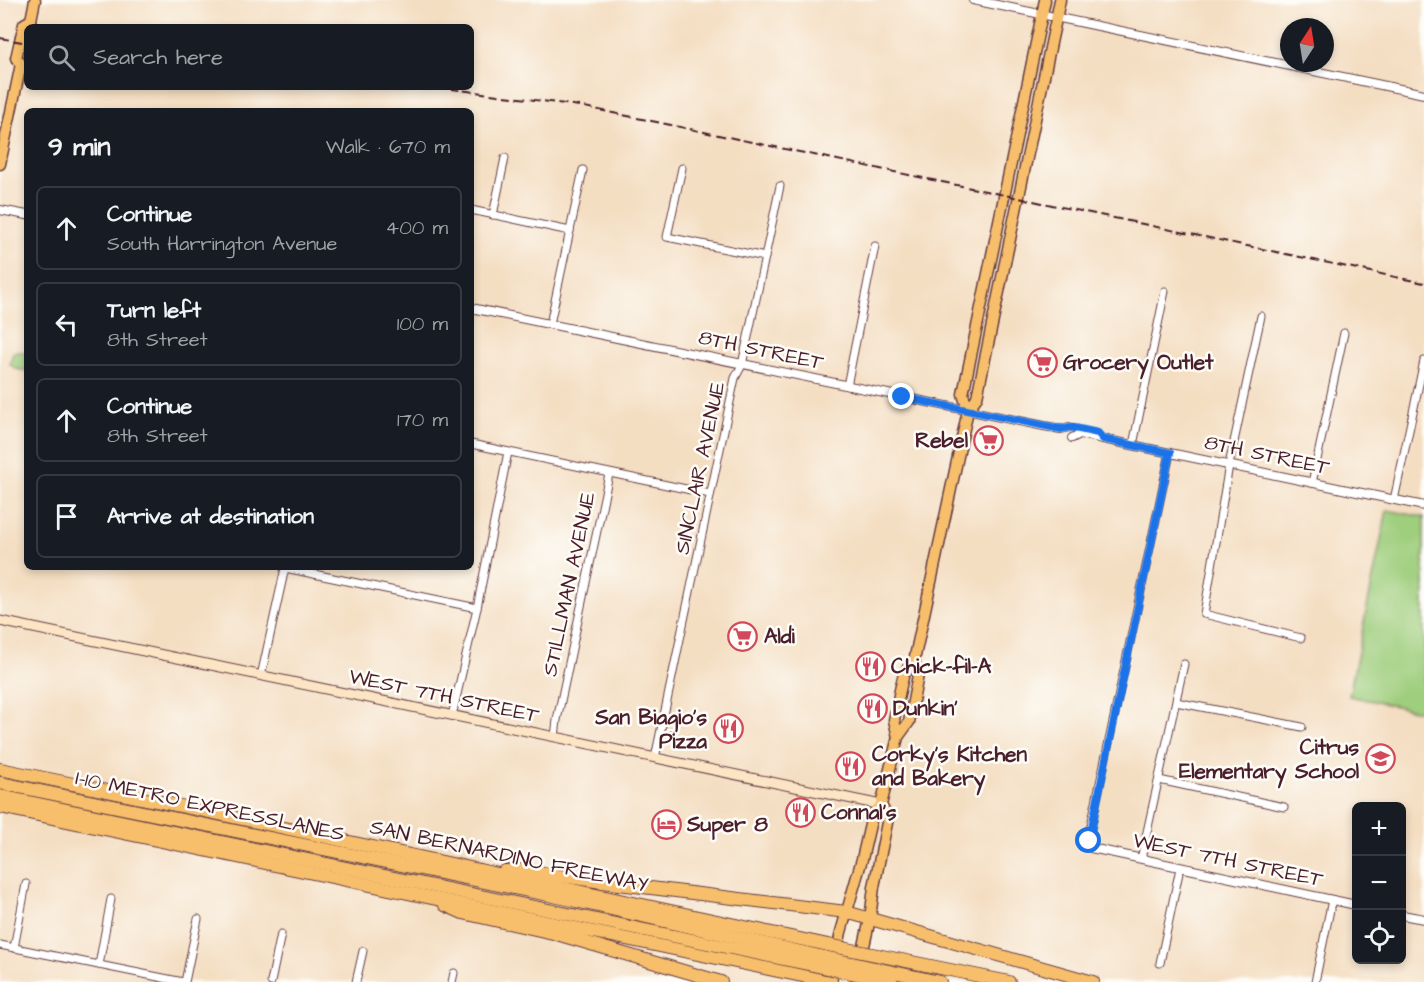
<!DOCTYPE html>
<html lang="en">
<head>
<meta charset="utf-8">
<style>
  :root { --surface:#171b24; --page:#242831; --text:#f1f3f6; --muted:#9ea1a6; --line:#363941 }
  body { margin:0; font-family:"Architects Daughter",sans-serif; background:var(--page); color:var(--text) }
  .controls { position:absolute; right:18px; bottom:18px; display:grid; overflow:hidden; border-radius:9px; box-shadow:0 3px 9px #0003 }
  .controls button { width:54px; height:54px; display:grid; place-items:center; padding:0; border:0; border-bottom:2px solid var(--line); background:var(--surface); color:var(--text); font:30px sans-serif }
  .compass { position:absolute; left:1280px; top:18px; width:54px; height:54px; border-radius:50%; background:var(--surface); box-shadow:0 3px 9px #0003; rotate:12deg }
  .stop { position:absolute; width:18px; height:18px; margin:-14px; border:4px solid #1a73e8; border-radius:50%; background:#fff }
  .stop.end { background:#1a73e8; border-color:#fff; box-shadow:0 2px 6px #0008 }
  .list { margin:0; padding:0; list-style:none }
  h2 { display:flex; justify-content:space-between; align-items:center; height:78px; margin:0; padding:0 24px; font-size:26px }
  h2 small { font-size:20px; font-weight:400; color:var(--muted) }
  .list li { display:grid; grid-template-columns:39px 1fr auto; gap:18px; align-items:center; box-sizing:border-box; height:84px; margin:0 12px 12px; padding:0 12px; border:2px solid var(--line); border-radius:9px }
  .list b { display:block; font-size:22px; white-space:nowrap }
  .list p { margin:0; font-size:20px; white-space:nowrap; color:var(--muted) }
  .list em { font-size:20px; font-style:normal; color:var(--muted) }
  .icon { flex:none; width:33px; height:33px; fill:none; stroke:currentColor; stroke-width:2; stroke-linecap:round; stroke-linejoin:round }
  .map { position:relative; flex:none; width:1424px; height:982px; overflow:hidden }
  .search { position:absolute; background:var(--surface); box-shadow:0 3px 9px #0003; left:24px; top:24px; width:450px; height:66px; display:flex; align-items:center; gap:15px; box-sizing:border-box; padding:0 21px; border-radius:9px; color:var(--muted); font-size:22px }
  .panel { position:absolute; background:var(--surface); box-shadow:0 3px 9px #0003; left:24px; top:108px; width:450px; height:462px; border-radius:9px }
  .map>svg:first-child { display:block }
  .green { fill:#9fce7d; stroke:#747654; stroke-width:1.5 }
  .lines { fill:none; stroke-linecap:round; stroke-linejoin:round }
  .minor-casing { stroke:#643c42; stroke-width:9 }
  .tertiary-casing { stroke:#643c42; stroke-width:10 }
  .secondary-casing { stroke:#643c42; stroke-width:11 }
  .primary-casing { stroke:#643c42; stroke-width:13 }
  .motorway-casing { stroke:#643c42; stroke-width:14 }
  .minor { stroke:#fff; stroke-width:7 }
  .tertiary { stroke:#fff; stroke-width:8 }
  .secondary { stroke:#fce5c4; stroke-width:9 }
  .primary { stroke:#f7bf6c; stroke-width:10 }
  .motorway { stroke:#f7bf6c; stroke-width:12 }
  .rail { stroke:#4a1f2b; stroke-width:2; stroke-dasharray:9 4.5; stroke-linecap:butt }
  .motorway-bridge-casing { stroke:#643c42; stroke-width:14; stroke-linecap:butt }
  .motorway-bridge { stroke:#f7bf6c; stroke-width:12 }
  .route { stroke:#1a73e8; stroke-width:8 }
  .labels { text-anchor:middle; dominant-baseline:central; stroke-width:5; stroke-linejoin:round; paint-order:stroke }
  .street-label { font-size:21px; fill:#4a1f2b; stroke:#fdfcf7 }
  .poi-label { font-size:21px; font-weight:bold; fill:#4a1f2b; stroke:#fdfcf7; text-anchor:start }
</style>
</head>
<body>
<div class="map">
<svg width="1424" height="982" viewBox="0 0 1424 982">
  <rect width="100%" height="100%" fill="#fdfcf7"/>
  <filter id="ink" filterUnits="userSpaceOnUse"><feTurbulence type="fractalNoise" baseFrequency=".0167" numOctaves="2"/><feDisplacementMap in="SourceGraphic" scale="12" xChannelSelector="R" yChannelSelector="G"/><feConvolveMatrix kernelMatrix="1 2 1 2 8 2 1 2 1" color-interpolation-filters="sRGB"/></filter>
  <filter id="wash" filterUnits="userSpaceOnUse"><feTurbulence type="fractalNoise" baseFrequency=".008" numOctaves="4" result="noise"/><feDisplacementMap in="SourceGraphic" scale="24" xChannelSelector="R" yChannelSelector="G"/><feGaussianBlur stdDeviation="1.35" result="paint"/><feColorMatrix in="noise" values="0 0 0 0 0 0 0 0 0 0 0 0 0 0 0 0 0 1.4 0 .05"/><feComposite in="paint" operator="in"/></filter>
  <g filter="url(#wash)">
    <rect width="100%" height="100%" fill="#f4dec2"/>
    <!-- green -->
    <g class="green">
      <path d="M20,352L27,353V371L16,369L10,364L13,353Z"/>
      <path d="M1387,510L1424,517V712L1349,696Z"/>
    </g>
  </g>
  <g filter="url(#ink)">
    <g class="lines">
      <defs>
        <g id="minor">
          <path d="M682,168L667,237L765,257"/>
          <path d="M471,210L570,231"/>
          <path d="M493,215L505,158"/>
          <path d="M1261,316L1229,465L1204,614L1301,638"/>
          <path d="M550,324L583,170"/>
          <path d="M847,386L875,246"/>
          <path d="M471,444L710,494"/>
          <path d="M1133,445L1165,291"/>
          <path d="M1312,483L1344,333"/>
          <path d="M1394,500L1424,361"/>
          <path d="M261,676L285,568L477,608"/>
          <path d="M1176,702L1302,727"/>
          <path d="M452,716L477,608L508,452"/>
          <path d="M555,737L557,720L609,474"/>
          <path d="M655,758L735,378L742,365L780,186"/>
          <path d="M1159,780L1284,807"/>
          <path d="M1091,848L1089,835L1170,453"/>
          <path d="M1141,859L1184,664"/>
          <path d="M0,945L183,982"/>
          <path d="M14,948L26,884"/>
          <path d="M1160,963L1180,868"/>
          <path d="M99,965L111,899"/>
          <path d="M185,982L198,919"/>
          <path d="M271,982L281,934"/>
          <path d="M356,982L363,951"/>
          <path d="M452,982L454,973"/>
          <path d="M1315,982L1332,900"/>
        </g>
        <g id="tertiary">
          <path d="M973,0L1424,94"/>
          <path d="M0,210L27,215"/>
          <path d="M471,308L1044,426L1061,429L1069,427"/>
          <path d="M1072,438L1080,434L1103,439L1424,506"/>
          <path d="M1091,848L1356,905"/>
          <path d="M1402,915L1424,919"/>
        </g>
        <path id="secondary" d="M0,621L881,805"/>
        <g id="primary">
          <path d="M0,164L21,64L16,58L24,24L31,20L35,0"/>
          <path d="M968,410L963,394L1045,0"/>
          <path d="M898,737L894,720L900,690L904,673L914,661"/>
          <path d="M831,982L841,932L862,859L872,816L881,805L898,737L909,722L918,675L914,661L968,410L977,397L1060,0"/>
          <path d="M856,982L870,919L874,887L888,818L881,805"/>
        </g>
        <g id="motorway">
          <path d="M0,769L210,812L828,945"/>
          <path d="M0,783L563,898L824,957"/>
          <path d="M0,796L822,967"/>
          <path d="M0,807L831,982"/>
          <path d="M505,871L522,870L602,882L846,912L1093,982"/>
          <path d="M445,905L463,913L553,933L721,982"/>
          <path d="M877,955L1009,982"/>
          <path d="M875,968L940,982"/>
          <path d="M875,978L892,982"/>
        </g>
      </defs>
      <!-- minor casing -->
      <use href="#minor" class="minor-casing"/>
      <!-- tertiary casing -->
      <use href="#tertiary" class="tertiary-casing"/>
      <!-- secondary casing -->
      <use href="#secondary" class="secondary-casing"/>
      <!-- primary casing -->
      <use href="#primary" class="primary-casing"/>
      <!-- motorway casing -->
      <use href="#motorway" class="motorway-casing"/>
      <!-- minor -->
      <use href="#minor" class="minor"/>
      <!-- tertiary -->
      <use href="#tertiary" class="tertiary"/>
      <!-- secondary -->
      <use href="#secondary" class="secondary"/>
      <!-- primary -->
      <use href="#primary" class="primary"/>
      <!-- motorway -->
      <use href="#motorway" class="motorway"/>
      <!-- rail -->
      <g class="rail">
        <path d="M0,38L27,43"/>
        <path d="M437,87L580,106L1424,283"/>
      </g>
      <defs>
        <g id="motorway-bridge">
          <path d="M828,945L877,955"/>
          <path d="M824,957L875,968"/>
          <path d="M822,967L875,978"/>
        </g>
      </defs>
      <!-- motorway-bridge casing -->
      <use href="#motorway-bridge" class="motorway-bridge-casing"/>
      <!-- motorway-bridge -->
      <use href="#motorway-bridge" class="motorway-bridge"/>
    </g>
  </g>
  <g class="lines" filter="url(#ink)">
    <!-- route -->
    <path class="route" d="M902,397L1061,429L1070,427L1098,433L1103,439L1170,453L1089,841"/>
  </g>
  <!-- icons -->
  <defs>
    <symbol id="supermarket-ring" viewBox="-11 -11 22 22"><circle r="9.5" fill="#fdfcf7" stroke="#d1495b" stroke-width="1.5"/><path d="M-6-5.5h2.5l.6 2H6L4.5 2H-2.5L-4.4-4H-6ZM-1.5 3.2a1.3 1.3 0 1 0 .1 0ZM3 3.2a1.3 1.3 0 1 0 .1 0Z" fill="#d1495b"/></symbol>
    <symbol id="restaurant-ring" viewBox="-11 -11 22 22"><circle r="9.5" fill="#fdfcf7" stroke="#d1495b" stroke-width="1.5"/><path d="M-5-6h1v4h1v-4h1v4h1v-4h1v5L-1.5 .5V6h-2V.5L-5-1ZM5-6V6H3V1.5H1.5Q1.5-4 5-6Z" fill="#d1495b"/></symbol>
    <symbol id="school-ring" viewBox="-11 -11 22 22"><circle r="9.5" fill="#fdfcf7" stroke="#d1495b" stroke-width="1.5"/><path d="M0-5L7-2L0 1L-7-2ZM-4 1L0 2.5L4 1V4Q0 6-4 4Z" fill="#d1495b"/></symbol>
    <symbol id="hotel-ring" viewBox="-11 -11 22 22"><circle r="9.5" fill="#fdfcf7" stroke="#d1495b" stroke-width="1.5"/><path d="M-6-4.5h1.5V1H6V5H4.5V3h-9V5H-6ZM-4 0a1.8 1.8 0 1 1 3.6 0ZM.5 0V-2.5h3Q6-2.5 6 0Z" fill="#d1495b"/></symbol>
  </defs>
  <g fill-rule="evenodd">
    <use href="#supermarket-ring" x="1026" y="346" width="33" height="33"/>
    <use href="#supermarket-ring" x="972" y="424" width="33" height="33"/>
    <use href="#supermarket-ring" x="726" y="620" width="33" height="33"/>
    <use href="#restaurant-ring" x="854" y="650" width="33" height="33"/>
    <use href="#restaurant-ring" x="856" y="692" width="33" height="33"/>
    <use href="#restaurant-ring" x="712" y="712" width="33" height="33"/>
    <use href="#school-ring" x="1364" y="742" width="33" height="33"/>
    <use href="#restaurant-ring" x="834" y="750" width="33" height="33"/>
    <use href="#restaurant-ring" x="784" y="796" width="33" height="33"/>
    <use href="#hotel-ring" x="650" y="808" width="33" height="33"/>
  </g>
  <g class="labels">
    <!-- street labels -->
    <g class="street-label">
      <text transform="translate(761 350) rotate(12)">8TH STREET</text>
      <text transform="translate(1267 455) rotate(12)">8TH STREET</text>
      <text transform="translate(700 468) rotate(-78)">SINCLAIR AVENUE</text>
      <text transform="translate(569 584) rotate(-78)">STILLMAN AVENUE</text>
      <text transform="translate(444 696) rotate(12)">WEST 7TH STREET</text>
      <text transform="translate(210 806) rotate(12)">I-10 METRO EXPRESSLANES</text>
      <text transform="translate(509 856) rotate(12)">SAN BERNARDINO FREEWAY</text>
      <text transform="translate(1228 860) rotate(12)">WEST 7TH STREET</text>
    </g>
    <!-- poi labels -->
    <g class="poi-label">
      <text x="1063" y="362">Grocery Outlet</text>
      <text x="968" y="440" text-anchor="end">Rebel</text>
      <text x="764" y="636">Aldi</text>
      <text x="891" y="666">Chick-fil-A</text>
      <text x="893" y="708">Dunkin'</text>
      <text x="707" y="717" text-anchor="end">San Biagio's<tspan x="707" dy="24">Pizza</tspan></text>
      <text x="1359" y="747" text-anchor="end">Citrus<tspan x="1359" dy="24">Elementary School</tspan></text>
      <text x="872" y="754">Corky's Kitchen<tspan x="872" dy="24">and Bakery</tspan></text>
      <text x="821" y="812">Connal's</text>
      <text x="687" y="824">Super 8</text>
    </g>
  </g>
</svg>
<div class="controls">
<button>+</button>
<button>−</button>
<button><svg class="icon" aria-label="locate" viewBox="0 0 24 24"><circle cx="12" cy="12" r="6"/><path d="M12 2v4M12 18v4M2 12h4M18 12h4"/></svg></button>
</div>
<svg class="compass" viewBox="-18 -18 36 36"><path d="M0-13l5 13h-10z" fill="#e53935"/><path d="M0 13l5-13h-10z" fill="#9ea1a6"/></svg>
<div class="stop" style="left:1089px;top:841px"></div>
<div class="stop end" style="left:902px;top:397px"></div>
<div class="search"><svg class="icon" aria-label="search" viewBox="0 0 24 24"><circle cx="10" cy="10" r="6"/><path d="M15 15l6 6"/></svg>Search here</div>
<section class="panel">
<h2>9 min<small>Walk · 670 m</small></h2>
<ul class="list">
<li><svg class="icon" aria-label="ahead" viewBox="0 0 24 24"><path d="M12 20V5M6 11l6-6 6 6"/></svg><div><b>Continue</b><p>South Harrington Avenue</p></div><em>400 m</em></li>
<li><svg class="icon" aria-label="left" viewBox="0 0 24 24"><path d="M17 20v-9H6M10 6l-5 5 5 5"/></svg><div><b>Turn left</b><p>8th Street</p></div><em>100 m</em></li>
<li><svg class="icon" aria-label="ahead" viewBox="0 0 24 24"><path d="M12 20V5M6 11l6-6 6 6"/></svg><div><b>Continue</b><p>8th Street</p></div><em>170 m</em></li>
<li><svg class="icon" aria-label="arrive" viewBox="0 0 24 24"><path d="M6 21V4h12l-3 4 3 4H6"/></svg><div><b>Arrive at destination</b></div></li>
</ul>
</section>
</div>
</body>
</html>
